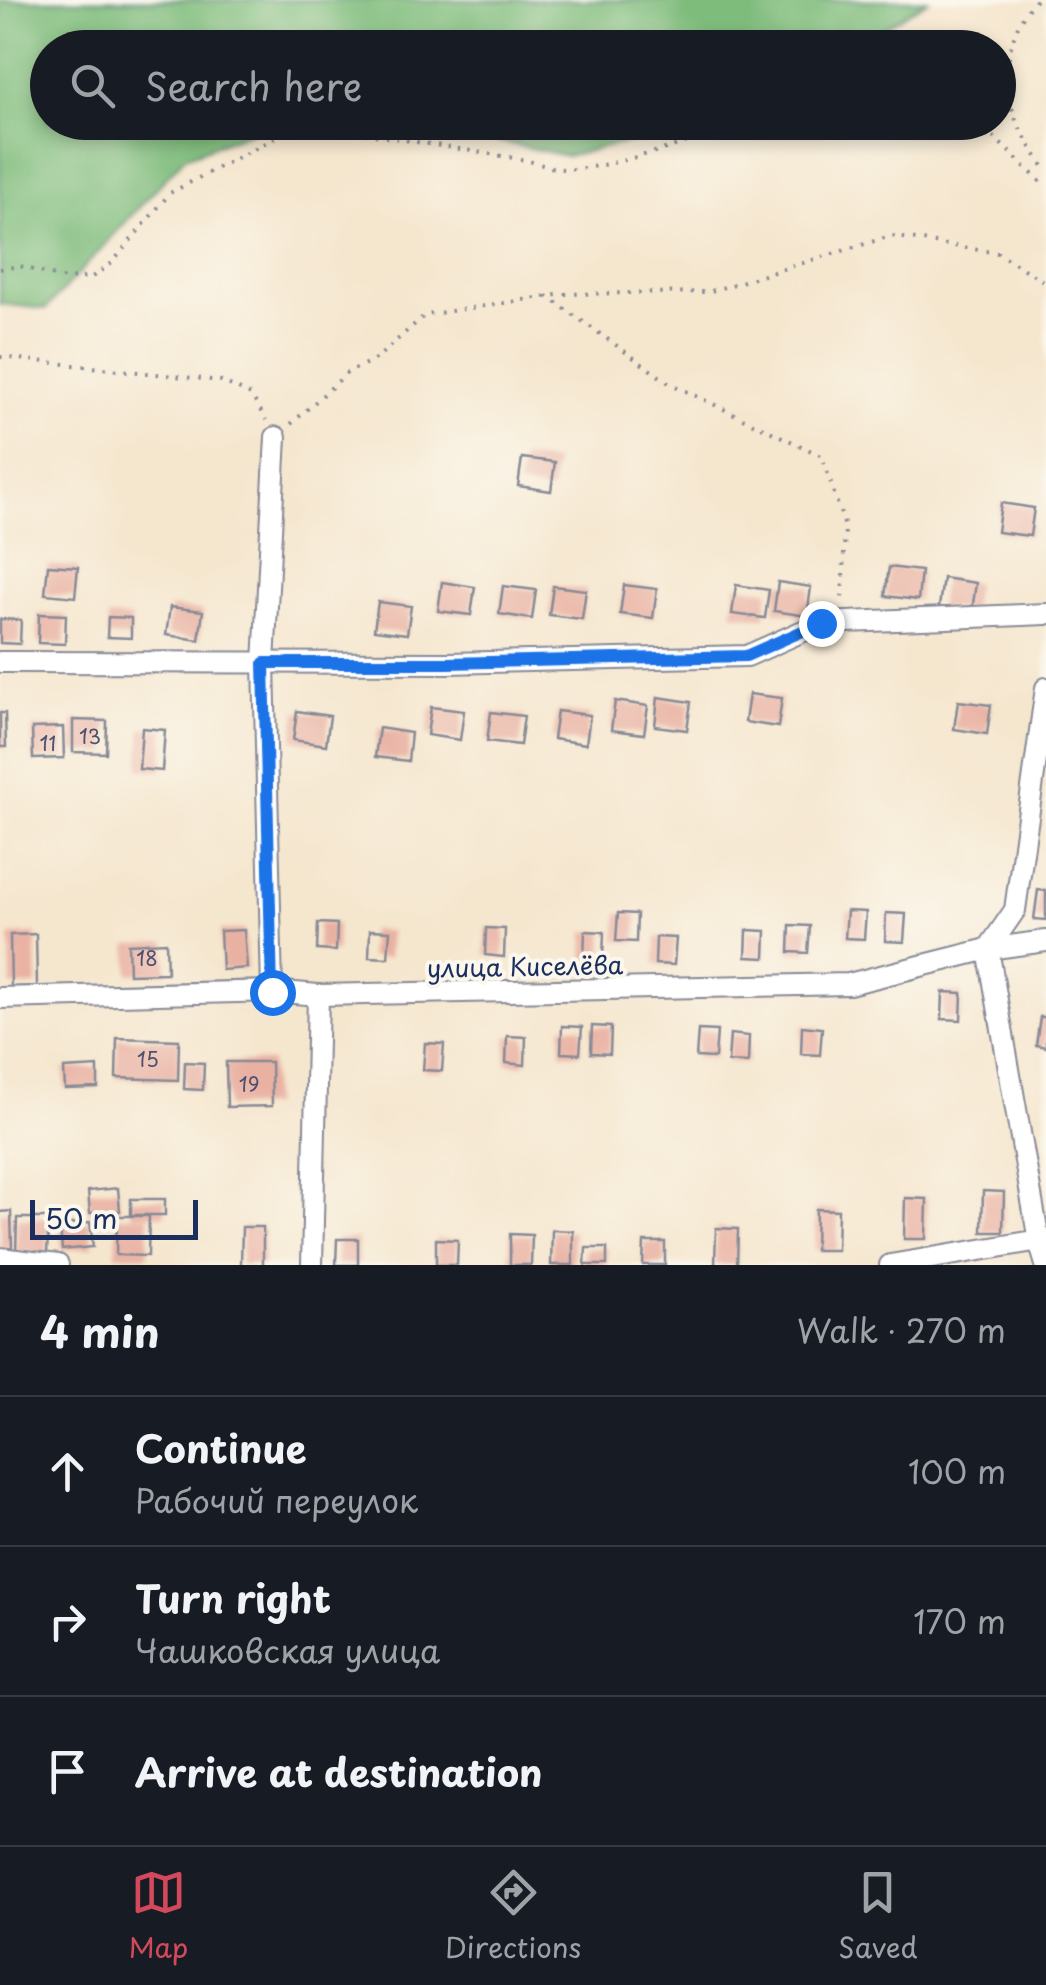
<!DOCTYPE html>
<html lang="en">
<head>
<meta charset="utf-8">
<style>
  :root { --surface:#171b24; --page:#20242c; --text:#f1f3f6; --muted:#9ea1a6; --line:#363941; --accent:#d1495b }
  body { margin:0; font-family:"Playpen Sans",sans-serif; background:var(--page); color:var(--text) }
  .scale { position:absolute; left:30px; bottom:25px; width:168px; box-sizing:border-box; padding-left:10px; border:5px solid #1b2f5e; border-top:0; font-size:28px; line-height:35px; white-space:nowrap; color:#1b2f5e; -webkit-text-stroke:8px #fbf7ec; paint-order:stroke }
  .stop { position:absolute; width:30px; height:30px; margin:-22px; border:8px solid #1a73e8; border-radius:50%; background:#fff }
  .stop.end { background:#1a73e8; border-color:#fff; box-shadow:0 2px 10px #0008 }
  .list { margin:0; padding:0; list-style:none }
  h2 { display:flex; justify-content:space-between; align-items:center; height:130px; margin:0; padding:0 40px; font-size:42px }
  h2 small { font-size:32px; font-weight:400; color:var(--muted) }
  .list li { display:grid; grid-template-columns:65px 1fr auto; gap:30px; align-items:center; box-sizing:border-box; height:150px; padding:0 40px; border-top:2px solid var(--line) }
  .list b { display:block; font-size:38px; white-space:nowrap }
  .list p { margin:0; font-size:32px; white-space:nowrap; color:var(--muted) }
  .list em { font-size:32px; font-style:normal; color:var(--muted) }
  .icon { flex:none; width:55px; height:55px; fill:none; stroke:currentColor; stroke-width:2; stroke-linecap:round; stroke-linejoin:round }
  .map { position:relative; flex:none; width:1046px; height:1265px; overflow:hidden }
  .search { position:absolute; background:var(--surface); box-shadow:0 5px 15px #0003; left:30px; right:30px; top:30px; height:110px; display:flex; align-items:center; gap:25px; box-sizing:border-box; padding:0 35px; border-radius:55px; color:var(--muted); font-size:38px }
  .sheet { height:580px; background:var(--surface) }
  nav { display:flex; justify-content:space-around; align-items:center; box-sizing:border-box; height:140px; border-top:2px solid var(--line); background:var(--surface); font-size:28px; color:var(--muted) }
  nav a { display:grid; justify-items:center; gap:5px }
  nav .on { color:var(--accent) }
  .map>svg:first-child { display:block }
  .forest { fill:#7ebc7b; stroke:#4c766c; stroke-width:2.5 }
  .building { fill:#e9b1a2 }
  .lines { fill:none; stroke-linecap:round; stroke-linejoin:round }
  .street-casing { stroke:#888a96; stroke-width:24 }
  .path { stroke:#888a96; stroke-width:4; stroke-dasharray:2.5 8; stroke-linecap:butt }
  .street { stroke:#fff; stroke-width:20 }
  .route { stroke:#1a73e8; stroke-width:12 }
  .labels { text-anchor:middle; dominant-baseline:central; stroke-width:8; stroke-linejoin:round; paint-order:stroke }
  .number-label { font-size:20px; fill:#4e506f }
  .street-label { font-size:25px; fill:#1b2f5e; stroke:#fbf7ec }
</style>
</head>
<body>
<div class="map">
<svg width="1046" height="1265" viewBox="0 0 1046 1265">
  <rect width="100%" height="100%" fill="#fbf7ec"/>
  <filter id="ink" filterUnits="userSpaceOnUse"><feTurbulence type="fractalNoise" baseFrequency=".01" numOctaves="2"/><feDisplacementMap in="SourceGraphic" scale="20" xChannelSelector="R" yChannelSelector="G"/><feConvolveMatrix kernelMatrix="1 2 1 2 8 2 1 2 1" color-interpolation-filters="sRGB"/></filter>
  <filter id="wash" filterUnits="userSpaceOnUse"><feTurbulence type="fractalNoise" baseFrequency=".0048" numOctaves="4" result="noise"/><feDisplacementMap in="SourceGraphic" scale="40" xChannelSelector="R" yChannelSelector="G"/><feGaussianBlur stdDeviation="2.25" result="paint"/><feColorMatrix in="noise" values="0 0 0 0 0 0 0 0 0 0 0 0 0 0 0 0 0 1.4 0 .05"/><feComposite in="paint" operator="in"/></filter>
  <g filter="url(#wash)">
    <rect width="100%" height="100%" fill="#f5e6ce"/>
    <!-- forest -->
    <g class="forest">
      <path d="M0,0H928L854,47L48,48V122L273,123L185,157L46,309L0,304Z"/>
      <path d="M416,123L711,122V123L567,156Z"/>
    </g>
    <g id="blocks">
      <!-- building -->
      <g class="building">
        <path d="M522,458L555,462L551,491L518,486Z"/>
        <path d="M1001,503L1034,508L1030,536L997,532Z"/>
        <path d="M48,565L78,567L75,597L45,594Z"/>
        <path d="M889,567L921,571L918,600L885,596Z"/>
        <path d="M943,578L976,583L972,611L939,607Z"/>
        <path d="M442,582L475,587L471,615L438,611Z"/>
        <path d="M778,582L811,587L807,616L774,611Z"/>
        <path d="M624,585L657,589L653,618L620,614Z"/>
        <path d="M736,585L769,590L765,618L732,614Z"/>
        <path d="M503,586L536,590L532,619L499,614Z"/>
        <path d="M553,586L586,590L582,619L549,615Z"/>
        <path d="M378,602L411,606L407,634L374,630Z"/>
        <path d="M170,607L203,611L199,640L166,635Z"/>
        <path d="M39,614L66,615L65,644L38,643Z"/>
        <path d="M108,617L131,618V638L107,637Z"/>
        <path d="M0,619L21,620L20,644L0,643Z"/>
        <path d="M749,694L782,698L778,727L745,722Z"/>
        <path d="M658,697L691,702L687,730L655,726Z"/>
        <path d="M615,701L648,706L644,734L611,730Z"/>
        <path d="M958,701L991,705L987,734L954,729Z"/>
        <path d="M431,707L464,711L460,740L427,735Z"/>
        <path d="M297,711L330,716L326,745L293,740Z"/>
        <path d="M557,711L590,715L586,744L553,739Z"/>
        <path d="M491,712L524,716L520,745L487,741Z"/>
        <path d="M0,713H5L6,747H0Z"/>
        <path d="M73,720L107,721L106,753L73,752Z"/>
        <path d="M63,727L64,758L33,759L32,728Z"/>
        <path d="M142,728L165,730L162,771L139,769Z"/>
        <path d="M379,728L411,733L408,761L375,757Z"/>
        <path d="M1038,890L1046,891V920L1034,919Z"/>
        <path d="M847,911L866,912L864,939L845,938Z"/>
        <path d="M618,913L637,914L636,942L616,941Z"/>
        <path d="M886,913L906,914L904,942L885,941Z"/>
        <path d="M318,923L337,924L336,951L317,950Z"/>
        <path d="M790,925L810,926L808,953L789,952Z"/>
        <path d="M486,928L505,929L504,957L485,955Z"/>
        <path d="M244,930L247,968L222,970L220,931Z"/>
        <path d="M370,930L390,931L388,958L369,957Z"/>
        <path d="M747,930L766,931L765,958L746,957Z"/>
        <path d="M585,931L604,932L603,959L584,958Z"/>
        <path d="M36,934L37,986L11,987L10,935Z"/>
        <path d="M656,937L676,938L674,965L655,964Z"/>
        <path d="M166,942L167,973L129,974L128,944Z"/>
        <path d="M943,992L962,993L961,1020L942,1019Z"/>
        <path d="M1040,1017H1046V1047L1036,1045Z"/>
        <path d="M562,1026L582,1027L580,1054L561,1053Z"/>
        <path d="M592,1026L611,1027L610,1054L591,1053Z"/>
        <path d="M802,1026L822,1028L820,1055L801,1054Z"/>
        <path d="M698,1030L717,1031L715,1058L696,1057Z"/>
        <path d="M730,1034L749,1036L748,1063L728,1062Z"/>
        <path d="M507,1036L526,1037L525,1065L506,1063Z"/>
        <path d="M117,1038L179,1040L178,1080L116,1078Z"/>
        <path d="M425,1043L444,1044L442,1071L423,1070Z"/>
        <path d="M185,1062L204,1063L203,1090L184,1089Z"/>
        <path d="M226,1062H271L272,1106L227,1107Z"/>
        <path d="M98,1067V1088L65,1089L64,1069Z"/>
        <path d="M118,1188L120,1211L90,1213L88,1191Z"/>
        <path d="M983,1191L1004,1192L1003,1232H982Z"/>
        <path d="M905,1198L927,1199L926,1239H904Z"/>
        <rect x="131" y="1199" width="34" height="16"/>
        <path d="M816,1209L838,1210L837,1250H815Z"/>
        <path d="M11,1211L12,1248L0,1249V1212Z"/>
        <path d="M117,1216H149L148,1256L116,1255Z"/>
        <path d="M17,1218H49L47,1253L16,1252Z"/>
        <path d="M90,1222L93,1247L62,1250L60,1225Z"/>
        <path d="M242,1227H263V1265H241Z"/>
        <path d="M716,1228L738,1229L737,1265H715Z"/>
        <path d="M552,1230L573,1231V1265H551Z"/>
        <path d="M510,1234L532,1235L531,1265H510Z"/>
        <path d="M337,1239H358V1265H336Z"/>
        <path d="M436,1239L458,1240L457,1265H436Z"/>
        <path d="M644,1242H665V1265H643Z"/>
        <path d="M586,1248H607V1265H585Z"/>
      </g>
    </g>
  </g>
  <g filter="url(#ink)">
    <use href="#blocks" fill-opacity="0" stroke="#888a96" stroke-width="2.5"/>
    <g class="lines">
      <defs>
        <g id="street">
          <path d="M0,662L448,663L747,656L821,623L1046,614"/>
          <path d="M1046,688L1015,910L988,949L1039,1241L1046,1265"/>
          <path d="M272,991L264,663L276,437"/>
          <path d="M0,998L272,991L318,995L849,984L988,949L1046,941"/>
          <path d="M0,1258L58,1265"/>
          <path d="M312,1265L318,995"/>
          <path d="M890,1265L1046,1239"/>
        </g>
      </defs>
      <!-- street casing -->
      <use href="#street" class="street-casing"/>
      <!-- path -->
      <g class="path">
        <path d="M1036,0C1007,28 1001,80 1015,117C1022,136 1036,154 1046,171"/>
        <path d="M978,122L1046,187"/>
        <path d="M0,269L20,266L65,279L92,277L112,263L170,193L288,131L326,127L526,160C542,165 556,170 573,169C613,167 703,139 741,122"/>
        <path d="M547,296L669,383L822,456L845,527L842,603"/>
        <path d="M0,357L221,381L251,395L266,420"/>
        <path d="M291,424L347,373L377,358L425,315L563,294L708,292L891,236L998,253L1046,283"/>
      </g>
      <!-- street -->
      <use href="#street" class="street"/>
    </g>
  </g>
  <g class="lines" filter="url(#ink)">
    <!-- route -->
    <path class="route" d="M272,992L264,663H448L746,656L821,623"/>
  </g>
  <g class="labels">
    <!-- number labels -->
    <g class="number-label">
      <text x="90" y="736">13</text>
      <text x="48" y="743">11</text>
      <text x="147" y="958">18</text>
      <text x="148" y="1059">15</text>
      <text x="249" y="1084">19</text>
    </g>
    <!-- street labels -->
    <g class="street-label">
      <text transform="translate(525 966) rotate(-1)">улица Киселёва</text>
    </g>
  </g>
</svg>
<div class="scale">50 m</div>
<div class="stop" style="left:272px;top:992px"></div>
<div class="stop end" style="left:821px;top:623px"></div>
<div class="search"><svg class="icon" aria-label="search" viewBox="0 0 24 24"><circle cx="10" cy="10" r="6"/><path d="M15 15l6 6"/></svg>Search here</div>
</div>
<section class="sheet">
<h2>4 min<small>Walk · 270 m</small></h2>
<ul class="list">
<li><svg class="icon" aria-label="ahead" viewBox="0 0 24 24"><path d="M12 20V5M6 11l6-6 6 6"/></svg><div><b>Continue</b><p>Рабочий переулок</p></div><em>100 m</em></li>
<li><svg class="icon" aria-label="right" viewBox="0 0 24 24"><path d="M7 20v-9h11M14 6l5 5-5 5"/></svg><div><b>Turn right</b><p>Чашковская улица</p></div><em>170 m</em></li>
<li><svg class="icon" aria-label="arrive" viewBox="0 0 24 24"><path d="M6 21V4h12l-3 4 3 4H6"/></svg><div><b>Arrive at destination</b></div></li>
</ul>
</section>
<nav>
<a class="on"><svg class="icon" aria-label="map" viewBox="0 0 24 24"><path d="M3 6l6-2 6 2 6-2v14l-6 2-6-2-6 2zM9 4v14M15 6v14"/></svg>Map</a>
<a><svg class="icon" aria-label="directions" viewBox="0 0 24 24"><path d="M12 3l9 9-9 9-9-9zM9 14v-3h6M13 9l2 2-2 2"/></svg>Directions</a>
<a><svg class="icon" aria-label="saved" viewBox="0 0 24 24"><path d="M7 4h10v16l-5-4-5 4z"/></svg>Saved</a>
</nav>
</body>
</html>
